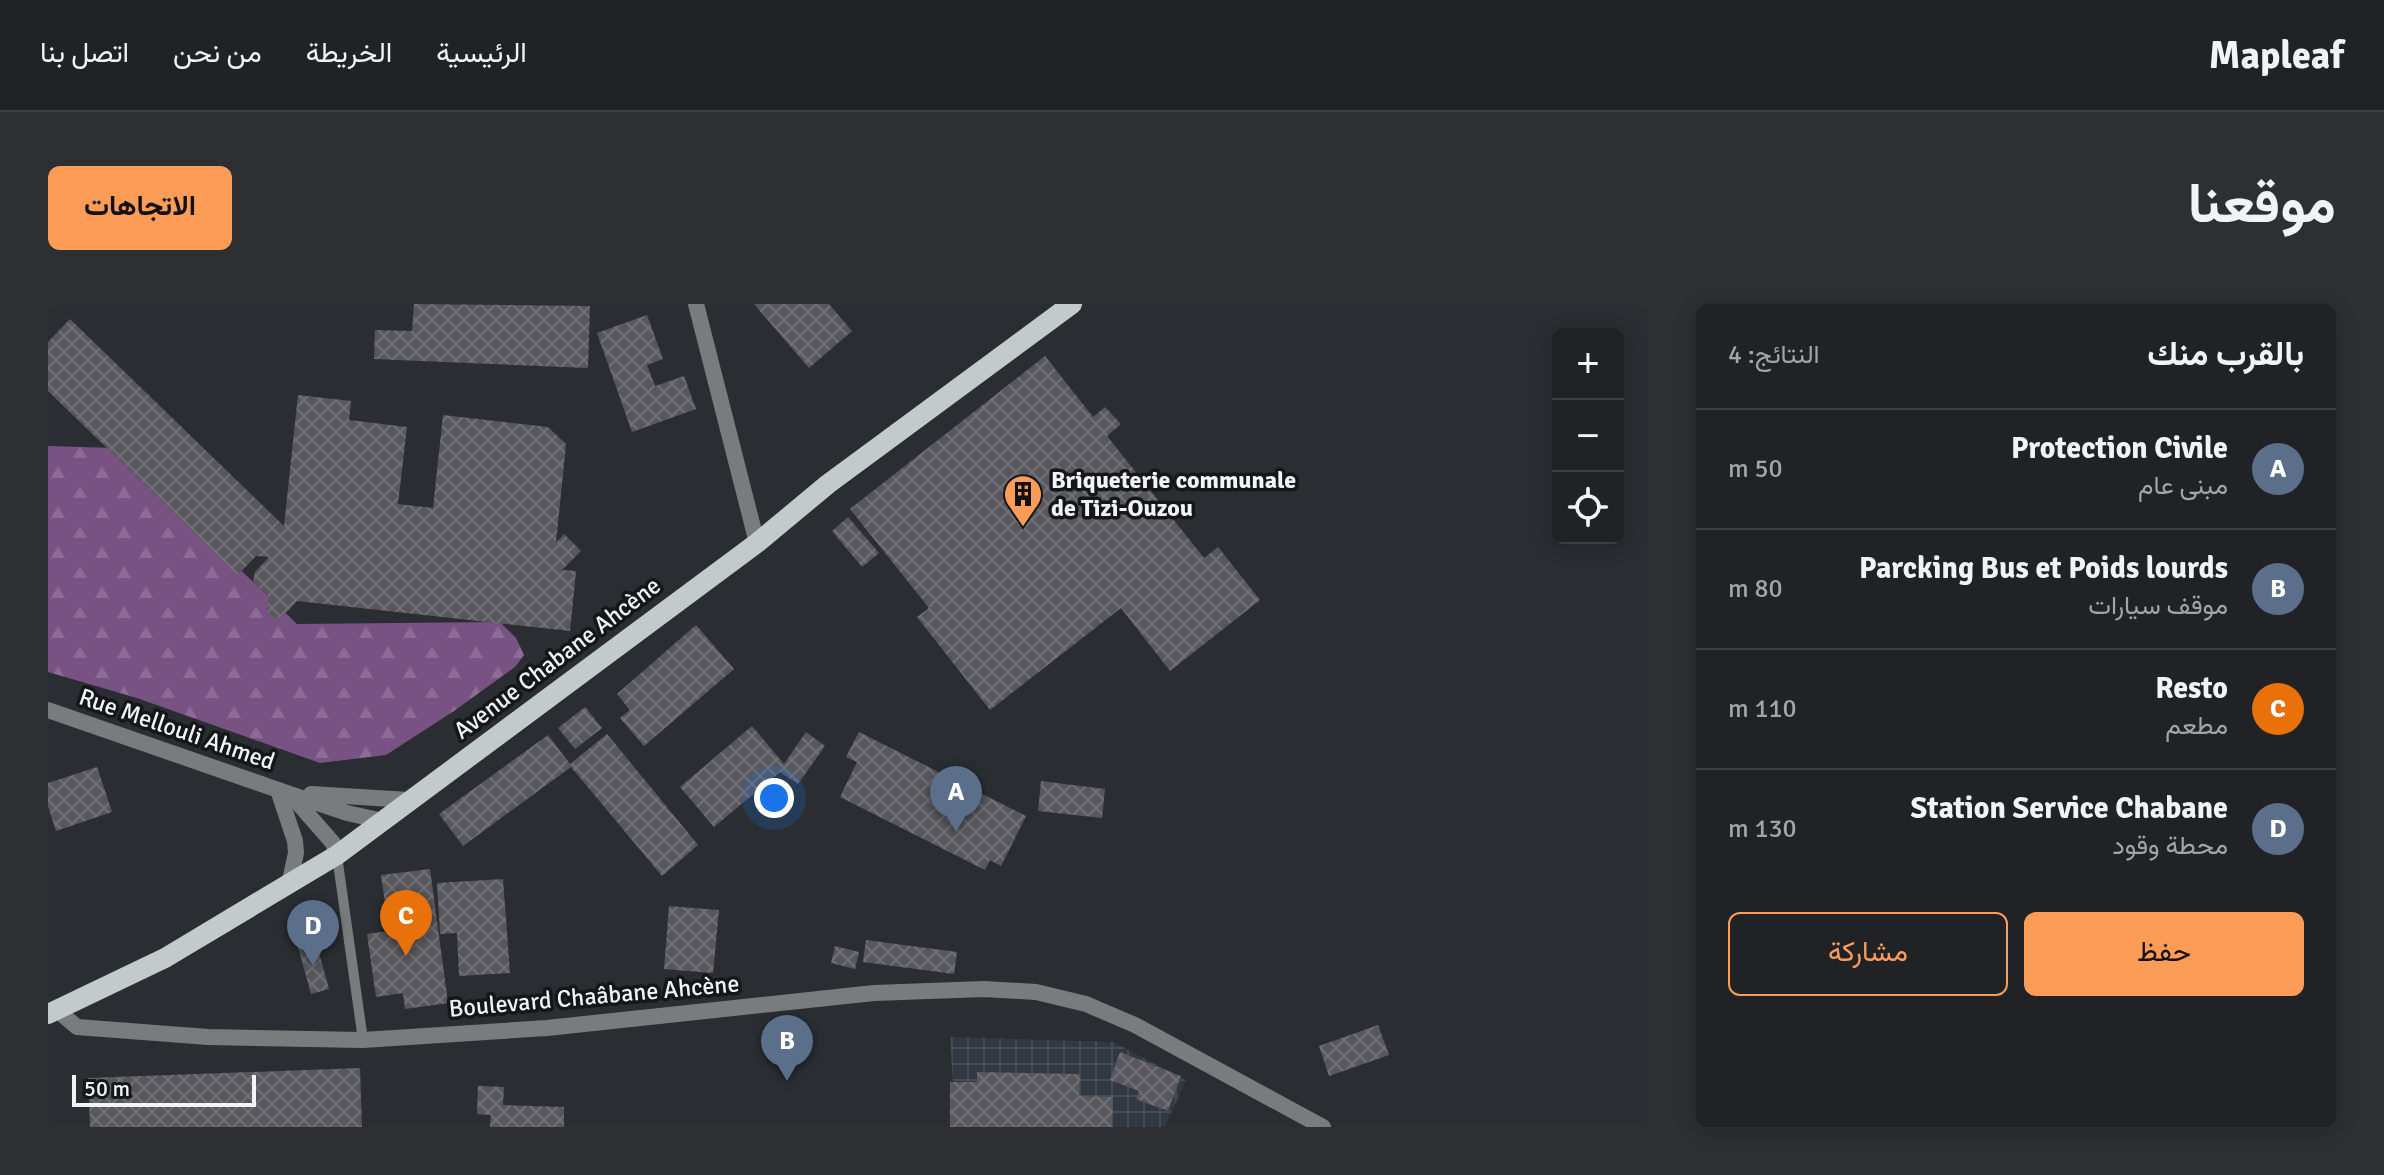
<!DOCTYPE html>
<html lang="ar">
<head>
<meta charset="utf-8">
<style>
  :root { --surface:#202226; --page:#2d2f32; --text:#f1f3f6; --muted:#a2a4a7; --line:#3d3f43; --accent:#fd9c56 }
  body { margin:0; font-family:Signika,Vazirmatn,sans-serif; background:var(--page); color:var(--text); direction:rtl }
  .controls { position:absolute; right:24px; top:24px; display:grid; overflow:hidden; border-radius:12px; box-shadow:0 4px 20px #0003 }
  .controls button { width:72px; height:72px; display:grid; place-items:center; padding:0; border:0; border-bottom:2px solid var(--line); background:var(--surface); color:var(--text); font:40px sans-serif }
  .scale { position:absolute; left:24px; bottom:20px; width:184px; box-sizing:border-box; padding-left:8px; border:4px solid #f2f5f8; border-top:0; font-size:22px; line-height:28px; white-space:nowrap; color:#f2f5f8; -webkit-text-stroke:6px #141618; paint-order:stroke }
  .you { position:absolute; left:726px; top:494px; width:28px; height:28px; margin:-20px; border:6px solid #fff; border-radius:50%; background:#1a73e8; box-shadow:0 0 0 12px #1a73e833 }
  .badge { display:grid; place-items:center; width:52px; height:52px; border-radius:50%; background:var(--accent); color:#fff; font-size:26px; font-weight:700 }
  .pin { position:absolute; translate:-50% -66px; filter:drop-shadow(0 2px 4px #0008) }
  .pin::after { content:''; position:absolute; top:42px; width:28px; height:24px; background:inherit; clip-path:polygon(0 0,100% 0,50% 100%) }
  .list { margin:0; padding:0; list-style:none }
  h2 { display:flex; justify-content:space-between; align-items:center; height:104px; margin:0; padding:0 32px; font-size:34px }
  h2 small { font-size:26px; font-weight:400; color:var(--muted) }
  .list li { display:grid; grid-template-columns:52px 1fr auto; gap:24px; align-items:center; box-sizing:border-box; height:120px; padding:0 32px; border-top:2px solid var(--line) }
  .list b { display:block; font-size:30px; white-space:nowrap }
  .list p { margin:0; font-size:26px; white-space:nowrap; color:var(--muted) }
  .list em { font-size:26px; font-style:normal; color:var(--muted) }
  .actions { display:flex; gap:16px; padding:24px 32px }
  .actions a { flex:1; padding:18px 0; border:2px solid var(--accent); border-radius:12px; text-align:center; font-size:28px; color:var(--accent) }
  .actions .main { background:var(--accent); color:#111 }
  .icon { flex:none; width:44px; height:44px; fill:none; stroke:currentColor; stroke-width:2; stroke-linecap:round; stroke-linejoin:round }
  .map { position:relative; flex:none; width:1600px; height:823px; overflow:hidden; direction:ltr; border-radius:12px }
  header { display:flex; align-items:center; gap:48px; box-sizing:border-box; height:112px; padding:0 40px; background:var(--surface); border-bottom:2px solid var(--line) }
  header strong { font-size:38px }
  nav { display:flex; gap:44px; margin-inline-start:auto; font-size:28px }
  .intro { display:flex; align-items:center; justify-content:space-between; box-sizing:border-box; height:192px; padding:0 48px }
  h1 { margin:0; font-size:56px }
  .button { padding:20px 36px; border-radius:12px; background:var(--accent); color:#111; font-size:28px; font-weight:700 }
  main { display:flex; gap:48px; padding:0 48px }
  aside { flex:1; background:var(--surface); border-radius:12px; box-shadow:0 4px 20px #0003 }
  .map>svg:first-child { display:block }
  .industrial { fill:url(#industrial-grid) }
  .forest { fill:url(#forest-firs) }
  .building { fill:url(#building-cross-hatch) }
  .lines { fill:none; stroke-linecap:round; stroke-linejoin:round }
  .service { stroke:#787c7d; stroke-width:10 }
  .minor { stroke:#787c7d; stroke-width:16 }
  .tertiary { stroke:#787c7d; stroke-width:16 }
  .primary { stroke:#c3cacc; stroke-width:20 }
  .labels { text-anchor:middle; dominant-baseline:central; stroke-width:7; stroke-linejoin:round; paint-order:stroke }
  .poi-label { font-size:24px; font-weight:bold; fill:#f2f5f8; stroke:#141618; text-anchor:start }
  .street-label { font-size:24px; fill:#f2f5f8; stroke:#141618 }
</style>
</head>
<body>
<header>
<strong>Mapleaf</strong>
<nav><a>الرئيسية</a><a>الخريطة</a><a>من نحن</a><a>اتصل بنا</a></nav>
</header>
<div class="intro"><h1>موقعنا</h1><a class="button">الاتجاهات</a></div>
<main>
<aside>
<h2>بالقرب منك<small>النتائج: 4</small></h2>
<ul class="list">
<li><span class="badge" style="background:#5c6f8a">A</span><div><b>Protection Civile</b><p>مبنى عام</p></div><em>50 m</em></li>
<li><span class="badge" style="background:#5c6f8a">B</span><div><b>Parcking Bus et Poids lourds</b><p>موقف سيارات</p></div><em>80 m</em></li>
<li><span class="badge" style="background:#e8710a">C</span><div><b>Resto</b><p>مطعم</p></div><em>110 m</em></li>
<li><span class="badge" style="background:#5c6f8a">D</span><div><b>Station Service Chabane</b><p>محطة وقود</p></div><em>130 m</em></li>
</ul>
<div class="actions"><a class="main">حفظ</a><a>مشاركة</a></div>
</aside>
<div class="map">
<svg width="1600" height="823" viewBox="0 0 1600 823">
  <defs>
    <pattern id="industrial-grid" width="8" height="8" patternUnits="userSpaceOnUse" patternTransform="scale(2)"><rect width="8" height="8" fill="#313842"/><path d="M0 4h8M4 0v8" fill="none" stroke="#454c55"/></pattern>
    <pattern id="forest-firs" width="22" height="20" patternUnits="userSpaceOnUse" patternTransform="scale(2)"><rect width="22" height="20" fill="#795284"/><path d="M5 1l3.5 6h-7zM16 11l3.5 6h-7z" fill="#8c6c96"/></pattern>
    <pattern id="building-cross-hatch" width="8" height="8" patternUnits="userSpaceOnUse" patternTransform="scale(2)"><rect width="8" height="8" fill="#57575d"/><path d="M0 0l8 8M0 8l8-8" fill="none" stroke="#707075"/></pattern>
  </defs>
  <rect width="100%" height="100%" fill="#2a2e33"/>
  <!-- industrial -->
  <path class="industrial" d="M902,733L1065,738L1138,776L1117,823H908Z"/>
  <!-- forest -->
  <path class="forest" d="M0,142L65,144L249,320L452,318L468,334L476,351L467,363L406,407L338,451L272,459L89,394L0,368Z"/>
  <!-- building -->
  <g class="building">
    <path d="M366,0L542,2L540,64L326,55L327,26L364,27Z"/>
    <path d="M706,0H781L804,27L761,64Z"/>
    <path d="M599,11L615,55L599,61L607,82L636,72L648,105L584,128L549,29Z"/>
    <path d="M22,15L236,222L250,91L303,97L301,116L359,123L350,200L385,204L395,111L500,123L518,140L508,239L516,230L533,247L514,266L528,267L522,327L249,297L232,315L227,314L219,307L221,293L205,278L207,268L221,253L208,252L190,271L0,87V38Z"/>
    <path d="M997,52L1045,113L1057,103L1073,120L1059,132L1156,254L1170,243L1212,296L1122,367L1073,304L942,406L869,313L881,304L802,205Z"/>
    <path d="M800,213L831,249L814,263L784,227Z"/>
    <path d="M648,321L686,365L596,442L572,414L582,406L569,390Z"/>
    <path d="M537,403L554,424L527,445L510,424Z"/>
    <path d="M704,422L736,460L758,428L777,442L750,480L732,468L666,523L632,483Z"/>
    <path d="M811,428L978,512L953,562L942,556L937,566L792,493L809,458L798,453Z"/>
    <path d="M559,430L650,541L614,572L523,463L415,542L391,510L500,431L522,460Z"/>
    <path d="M49,463L64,508L8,527L0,502V479Z"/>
    <path d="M993,477L1057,485L1054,514L990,507Z"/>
    <path d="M382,565L400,699L357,705L355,689L328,693L319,630L341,627L333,571Z"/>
    <path d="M455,575L462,669L411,672L409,629L392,630L389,579Z"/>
    <path d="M621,602L671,606L665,669L616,665Z"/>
    <path d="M267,634L281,685L263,690L249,639Z"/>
    <path d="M818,636L909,648L906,670L815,658Z"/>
    <path d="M787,642L811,648L807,665L783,659Z"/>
    <path d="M1330,721L1341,751L1281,772L1271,742Z"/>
    <path d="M1072,748L1133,772L1120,807L1088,795L1091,787L1062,776Z"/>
    <path d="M312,764L314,823H42L40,774Z"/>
    <path d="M929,768L1032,770L1031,792L1065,793L1064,823H902V778H929Z"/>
    <path d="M430,782L456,783L455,801L516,803V823H442L443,811L429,810Z"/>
  </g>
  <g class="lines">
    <!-- service -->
    <path class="service" d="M289,552L315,736"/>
    <!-- minor -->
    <g class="minor">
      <path d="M648,0L709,239"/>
      <path d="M10,707L29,723L160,733L315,736L499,724L826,689L936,685L988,688L1038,700L1087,721L1275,823"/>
    </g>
    <!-- tertiary -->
    <g class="tertiary">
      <path d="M0,406L242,490L299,509L335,517"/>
      <path d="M230,486L247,537L248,549L241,581"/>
      <path d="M263,490L361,496"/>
      <path d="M243,491L285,539L289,551"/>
    </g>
    <!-- primary -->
    <path class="primary" d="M0,710L117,654L289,551L709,239L780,180L1024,0"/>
  </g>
  <!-- icons -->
  <defs>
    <symbol id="building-pin" viewBox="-11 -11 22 30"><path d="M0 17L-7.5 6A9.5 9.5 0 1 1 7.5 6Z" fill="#fd9c56" stroke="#141618"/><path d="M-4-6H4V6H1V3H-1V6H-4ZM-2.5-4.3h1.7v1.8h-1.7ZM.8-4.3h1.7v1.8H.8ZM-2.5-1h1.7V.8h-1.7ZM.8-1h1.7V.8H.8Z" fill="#111"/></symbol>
  </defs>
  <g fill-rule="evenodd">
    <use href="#building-pin" x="953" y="168" width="44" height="60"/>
  </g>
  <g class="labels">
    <!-- poi labels -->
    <g class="poi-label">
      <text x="1003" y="176">Briqueterie communale<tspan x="1003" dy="28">de Tizi-Ouzou</tspan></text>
    </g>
    <!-- street labels -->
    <g class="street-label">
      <text transform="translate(509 354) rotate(-37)">Avenue Chabane Ahcène</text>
      <text transform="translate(129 425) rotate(19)">Rue Mellouli Ahmed</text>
      <text transform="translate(546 692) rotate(-5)">Boulevard Chaâbane Ahcène</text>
    </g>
  </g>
</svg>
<div class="controls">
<button>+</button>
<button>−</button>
<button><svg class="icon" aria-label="locate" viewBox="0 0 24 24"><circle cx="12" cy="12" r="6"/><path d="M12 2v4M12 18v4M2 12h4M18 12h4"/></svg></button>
</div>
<div class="scale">50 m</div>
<div class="you"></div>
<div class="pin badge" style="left:908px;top:528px;background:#5c6f8a">A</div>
<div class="pin badge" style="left:739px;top:777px;background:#5c6f8a">B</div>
<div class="pin badge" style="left:358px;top:652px;background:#e8710a">C</div>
<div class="pin badge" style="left:265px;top:662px;background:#5c6f8a">D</div>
</div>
</main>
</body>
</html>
